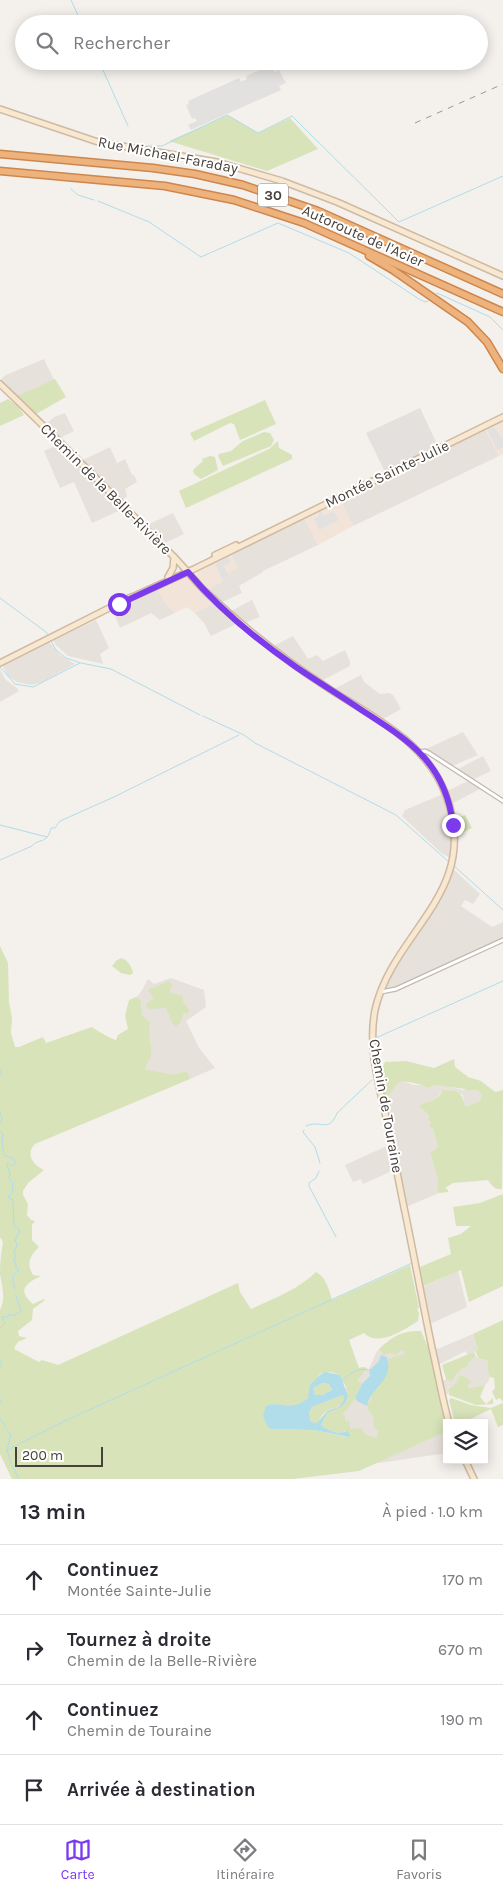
<!DOCTYPE html>
<html lang="fr">
<head>
<meta charset="utf-8">
<style>
  :root { --surface:#fff; --page:#f7f7f7; --text:#2b2b33; --muted:#7c7c81; --line:#e1e1e2; --accent:#7c3aed }
  body { margin:0; font-family:Karla,sans-serif; background:var(--page); color:var(--text) }
  .controls { position:absolute; right:15px; bottom:15px; display:grid; overflow:hidden; border-radius:0px; box-shadow:0 2px 12px #0003 }
  .controls button { width:45px; height:45px; display:grid; place-items:center; padding:0; border:0; border-bottom:1px solid var(--line); background:var(--surface); color:var(--text); font:25px sans-serif }
  .scale { position:absolute; left:15px; bottom:12px; width:88px; box-sizing:border-box; padding-left:5px; border:2px solid #48403a; border-top:0; font-size:14px; line-height:18px; white-space:nowrap; color:#48403a; -webkit-text-stroke:4px #fff; paint-order:stroke }
  .stop { position:absolute; width:15px; height:15px; margin:-11px; border:4px solid #7c3aed; border-radius:50%; background:#fff }
  .stop.end { background:#7c3aed; border-color:#fff; box-shadow:0 1px 5px #0008 }
  .list { margin:0; padding:0; list-style:none }
  h2 { display:flex; justify-content:space-between; align-items:center; height:65px; margin:0; padding:0 20px; font-size:21px }
  h2 small { font-size:16px; font-weight:400; color:var(--muted) }
  .list li { display:grid; grid-template-columns:32px 1fr auto; gap:15px; align-items:center; box-sizing:border-box; height:70px; padding:0 20px; border-top:1px solid var(--line) }
  .list b { display:block; font-size:19px; white-space:nowrap }
  .list p { margin:0; font-size:16px; white-space:nowrap; color:var(--muted) }
  .list em { font-size:16px; font-style:normal; color:var(--muted) }
  .icon { flex:none; width:28px; height:28px; fill:none; stroke:currentColor; stroke-width:2; stroke-linecap:round; stroke-linejoin:round }
  .map { position:relative; flex:none; width:503px; height:1479px; overflow:hidden }
  .search { position:absolute; background:var(--surface); box-shadow:0 2px 12px #0003; left:15px; right:15px; top:15px; height:55px; display:flex; align-items:center; gap:12px; box-sizing:border-box; padding:0 18px; border-radius:28px; color:var(--muted); font-size:19px }
  .sheet { height:345px; background:var(--surface) }
  nav { display:flex; justify-content:space-around; align-items:center; box-sizing:border-box; height:70px; border-top:1px solid var(--line); background:var(--surface); font-size:14px; color:var(--muted) }
  nav a { display:grid; justify-items:center; gap:2px }
  nav .on { color:var(--accent) }
  .map>svg:first-child { display:block }
  .residential { fill:#e7e1db }
  .commercial { fill:#f3e4da }
  .industrial { fill:#e4e0dd }
  .green { fill:#d8e3ba; fill-rule:evenodd }
  .parking { fill:#e3e1df }
  .water { fill:#b0dde9; fill-rule:evenodd }
  .lines { fill:none; stroke-linecap:round; stroke-linejoin:round }
  .stream { stroke:#b0dde9; stroke-width:1 }
  .street-casing { stroke:#c2b9b2; stroke-width:5.5 }
  .secondary-casing { stroke:#cebaa1; stroke-width:8 }
  .highway-casing { stroke:#cd864d; stroke-width:9 }
  .street { stroke:#fff; stroke-width:3 }
  .secondary { stroke:#f9e8d1; stroke-width:5 }
  .highway { stroke:#eeb37d; stroke-width:6 }
  .rail { stroke:#999; stroke-width:1; stroke-dasharray:6 6; stroke-linecap:butt }
  .route { stroke:#7c3aed; stroke-width:6 }
  .labels { text-anchor:middle; dominant-baseline:central; stroke-width:4; stroke-linejoin:round; paint-order:stroke }
  .shield { fill:#fff; stroke:#7f7975; stroke-width:1 }
  .shield-label { font-size:14px; font-weight:bold; fill:#48403a }
  .street-label { font-size:15px; fill:#48403a; stroke:#fff }
</style>
</head>
<body>
<div class="map">
<svg width="503" height="1479" viewBox="0 0 503 1479">
  <rect width="100%" height="100%" fill="#f4f0ec"/>
  <!-- residential -->
  <g class="residential">
    <path d="M44,359L54,380L17,396L2,382L1,379L6,375Z"/>
    <path d="M65,413L74,431L60,438L46,424L54,417Z"/>
    <path d="M485,429L499,456L353,526L340,500Z"/>
    <path d="M60,444L123,509L92,523L74,482L60,488L44,451Z"/>
    <path d="M110,447L117,463L125,459L132,475H134L137,482L125,489L127,496L122,501L83,460Z"/>
    <path d="M173,513L184,534L165,543L147,525Z"/>
    <path d="M304,517L318,545L263,571V572L239,586L242,593L222,602L209,589L230,577L229,573L230,553Z"/>
    <path d="M158,589L166,604L175,613L160,620L151,613L120,628L113,611Z"/>
    <path d="M252,600L260,617L245,623L231,611Z"/>
    <path d="M214,603L236,623L234,625L211,636L204,623L195,613Z"/>
    <path d="M96,620L109,648L100,654L103,664L68,656L56,645L53,640Z"/>
    <path d="M293,636L308,659L317,655L323,661L345,650L350,662V666L321,681L272,647Z"/>
    <path d="M49,642L60,655L75,664L42,682L32,685L17,682L8,676L2,665Z"/>
    <path d="M0,670L6,680L17,688L19,691L0,702Z"/>
    <path d="M361,675L364,682L380,694L389,693L393,695L401,709L381,720L334,689Z"/>
    <path d="M463,732L478,755L452,766L426,749Z"/>
    <path d="M483,756L491,771L472,780L456,770Z"/>
    <path d="M468,781L480,789L451,804L447,791Z"/>
    <path d="M443,794L451,826L450,858L440,852L402,816L405,810Z"/>
    <path d="M452,868L480,894L473,904L465,900L461,906L492,927L503,922V939L391,989L385,990V986L395,969L440,900Z"/>
    <path d="M171,978L204,990L206,1007L186,1021L199,1048L215,1068L190,1079L186,1071L174,1076L145,1069L151,1040L148,1031L150,1022L142,1015L141,1000L136,997L141,992L148,979L154,984Z"/>
    <path d="M402,1081L414,1085H423L428,1088L437,1085L447,1086L463,1090L466,1089L467,1091L474,1090L480,1092L482,1095L480,1101L468,1106L464,1103L463,1095L457,1091L442,1090L437,1099L419,1106L429,1115L428,1118L431,1123H428L433,1129L438,1146L435,1150L430,1152L438,1180L439,1193L406,1207L384,1099L387,1098L397,1083Z"/>
    <path d="M389,1145L394,1170L363,1184L361,1179L353,1182L345,1165Z"/>
    <path d="M458,1271L467,1307L430,1324L422,1287Z"/>
    <path d="M473,1334L478,1350L467,1355L466,1351L438,1365L435,1350Z"/>
    <path d="M386,1343L407,1350L377,1444L324,1417L359,1369L363,1367L369,1369L377,1351Z"/>
    <path d="M476,1356L479,1359L486,1360L488,1362V1371L490,1377L488,1382L485,1385L469,1388L466,1377L461,1375L456,1383L448,1388V1394L445,1395L442,1380L454,1379L461,1369L467,1367L470,1361Z"/>
    <path d="M447,1431V1453L372,1464Z"/>
  </g>
  <!-- commercial -->
  <g class="commercial">
    <path d="M503,420V454L499,456L485,429Z"/>
    <path d="M340,500L353,526L318,545L304,517Z"/>
    <path d="M230,553L238,568L229,573L231,577L209,589L197,577V572Z"/>
    <path d="M186,577L190,579L214,603L195,613L187,607L175,613L166,604L158,589Z"/>
  </g>
  <!-- industrial -->
  <path class="industrial" d="M420,408L438,446L385,472L366,433Z"/>
  <!-- green -->
  <g class="green">
    <path d="M228,115L258,133L290,118L318,149L267,171L169,141Z"/>
    <path d="M55,379L66,397L36,414L17,396Z"/>
    <path d="M8,399L18,406L24,415L0,426V403Z"/>
    <path d="M265,400L276,424L240,440L234,424L230,423L194,441L190,433Z"/>
    <path d="M264,432L270,433L274,440L271,446L223,466L218,456L219,454L231,451L243,441Z"/>
    <path d="M278,441L279,448L292,455V459L186,508L179,491L269,449Z"/>
    <path d="M210,456L215,457L218,470L201,479L194,474L193,470L203,461L202,459Z"/>
    <path d="M465,815L472,828L457,835L456,819Z"/>
    <path d="M0,946L8,963L9,1002L12,1018L11,1033L15,1047H19L43,1037L46,1043L92,1027C96,1030 111,1039 116,1040L118,1035L128,1029L125,1016L129,1000L136,997L141,1000L142,1015L150,1022C147,1034 154,1047 150,1058C148,1062 146,1065 145,1069L174,1075L187,1071L190,1079L35,1144C25,1154 33,1165 44,1170L28,1183L23,1191V1195L28,1204L27,1215L31,1220L35,1221L32,1225V1240L39,1247C30,1256 26,1263 33,1275L41,1276C25,1284 17,1290 33,1304L44,1299L45,1300L33,1309L32,1320L18,1331L19,1336L27,1338L18,1342L14,1348L16,1350L39,1362L42,1360L58,1365L238,1283L240,1292L251,1309C273,1299 299,1289 316,1272C326,1277 329,1290 332,1300L410,1265L419,1308L417,1309L419,1313L418,1321C405,1329 378,1348 364,1333L349,1340L359,1368L363,1367L367,1368L357,1381L362,1384C356,1395 352,1406 343,1413L345,1416V1421H349L350,1429L361,1428L365,1434L376,1438L379,1431L374,1428L373,1416C369,1412 367,1408 368,1402H370L372,1398L371,1395C385,1381 386,1377 389,1358L403,1355L405,1352L403,1350L395,1355L390,1353L384,1355L379,1349C393,1336 403,1330 421,1331L430,1352L447,1423V1431L359,1471L293,1479H12L0,1454V1310C6,1299 2,1286 0,1274C0,1263 1,1253 3,1242L0,1237ZM331,1372L340,1375C341,1380 342,1381 345,1385C354,1403 340,1407 327,1413L321,1425L328,1431L343,1433L345,1431L347,1437L314,1430L271,1429L264,1418L266,1406C278,1401 297,1412 307,1399C313,1392 315,1381 320,1374Z"/>
    <path d="M121,958C128,960 132,967 133,973L130,975L121,973L112,966L116,961Z"/>
    <path d="M169,981L172,985L170,990L171,993L183,996V1002L189,1010L188,1013H183L181,1022L176,1026L173,1024L166,1008L149,1009L146,1006L148,1002L154,999L148,990Z"/>
    <path d="M454,1059L455,1067L468,1077L481,1081L495,1092L503,1090L502,1189C495,1190 492,1186 488,1180L453,1183L445,1188L448,1190V1192L439,1193L437,1188L438,1180L430,1152L435,1150L438,1146L433,1129L428,1124L431,1123L428,1118L429,1115L419,1106C428,1101 440,1101 442,1090C459,1091 460,1089 465,1105L468,1106L480,1101L482,1095C479,1089 472,1090 467,1091L465,1089L437,1085L427,1088C424,1084 408,1082 402,1081L397,1084L387,1098L384,1099L379,1075L385,1062L406,1061L434,1068Z"/>
    <path d="M503,1194V1286L469,1302L461,1270L423,1286L420,1267L451,1254L448,1238L461,1234L471,1226H456L453,1207L480,1203Z"/>
    <path d="M503,1320V1401H502L500,1398L496,1400L492,1392L495,1388L494,1378L490,1377L488,1371V1362L486,1360L479,1359L475,1351L478,1350L473,1334Z"/>
    <path d="M474,1352L476,1356L470,1361L467,1367L461,1369L452,1381H450L446,1379L442,1365Z"/>
    <path d="M460,1375L466,1377L471,1382L468,1385L469,1388L485,1385L480,1397L486,1404L493,1398V1404L476,1405L449,1395L448,1389L456,1383Z"/>
    <path d="M323,1383L329,1384L332,1390L322,1395H315L313,1388Z"/>
    <path d="M343,1395L345,1396C342,1409 332,1406 324,1413C321,1416 319,1421 317,1424L311,1422L309,1413L312,1407Z"/>
    <path d="M451,1398L471,1405L491,1408L503,1403V1425L498,1427L491,1409L462,1423H455L449,1400Z"/>
  </g>
  <!-- parking -->
  <g class="parking">
    <path d="M271,65L275,72L279,70L286,83L279,86L281,90L191,130L188,125L197,121L195,118L192,119L186,105L189,104L188,101L239,78L241,82L247,79L246,76Z"/>
    <path d="M494,427L503,439V447L497,450L487,430Z"/>
    <path d="M410,451L412,455L385,469L382,464L391,460L392,457L401,453L403,455Z"/>
    <path d="M321,511L324,516L334,511L339,520L319,530L314,518L319,516L318,513Z"/>
    <path d="M229,556L230,560L229,563L223,566L231,577L223,581L215,564Z"/>
  </g>
  <!-- water -->
  <g class="water">
    <path d="M381,1355L387,1357C394,1382 371,1386 367,1406L357,1401L355,1398L362,1384L370,1376L369,1369H371L379,1361Z"/>
    <path d="M326,1372L340,1375L348,1396C345,1408 337,1408 327,1413L321,1425C327,1431 339,1435 347,1431L350,1435L349,1437L314,1430L271,1429L268,1427L263,1416L266,1406C280,1400 291,1413 308,1398L310,1385C315,1381 319,1374 326,1372ZM323,1383L329,1384L332,1390L322,1395H315L313,1388ZM343,1395L344,1400L339,1407L327,1411L317,1423L311,1422L309,1413L312,1407Z"/>
  </g>
  <g class="lines">
    <!-- stream -->
    <g class="stream">
      <path d="M71,0L82,24"/>
      <path d="M99,61L128,126"/>
      <path d="M147,146H162L227,115L258,133L292,116L399,222L503,176"/>
      <path d="M71,189L78,195L94,200"/>
      <path d="M98,201L149,222L201,257L278,223L349,253L419,299L425,302L428,301"/>
      <path d="M436,294L437,293L490,317L503,330"/>
      <path d="M0,598L46,632L49,636"/>
      <path d="M50,639L56,650L66,658L81,663L111,669L200,715"/>
      <path d="M0,667L15,684L33,687L80,663"/>
      <path d="M203,716L244,735L255,743L396,815L450,863"/>
      <path d="M0,825L47,837"/>
      <path d="M0,860L32,846C38,838 47,845 51,828H55L60,821L114,797L239,735"/>
      <path d="M453,865L503,910"/>
      <path d="M380,1067L376,1040L378,1037L503,981"/>
      <path d="M0,1069L2,1072L0,1075"/>
      <path d="M0,1112L2,1119L0,1124"/>
      <path d="M306,1126C320,1119 329,1134 337,1113L372,1080"/>
      <path d="M304,1130L303,1132L315,1147L320,1163"/>
      <path d="M0,1131L3,1134L2,1141L4,1155L14,1159L16,1163L12,1166L8,1163L7,1165L10,1173L9,1179L13,1183L12,1193L8,1197L13,1200L14,1225L20,1230L15,1240L17,1245L14,1252L16,1256L14,1261L16,1265V1268L19,1270L12,1277L15,1289"/>
      <path d="M319,1171L316,1178L309,1183V1186L336,1237"/>
      <path d="M0,1328L5,1323L2,1317H8L9,1314L13,1316L21,1311L16,1295"/>
      <path d="M0,1359L2,1363L0,1367"/>
      <path d="M342,1381C349,1374 359,1367 368,1370"/>
      <path d="M0,1400L2,1401L0,1404"/>
      <path d="M0,1418L6,1428"/>
      <path d="M7,1430L11,1435L7,1450L11,1463"/>
      <path d="M7,1450L67,1420L412,1263"/>
      <path d="M12,1466L19,1479"/>
    </g>
    <defs>
      <g id="street">
        <path d="M420,752L425,751L429,753L503,801"/>
        <path d="M381,992L396,989L503,940"/>
      </g>
      <g id="secondary">
        <path d="M0,109L98,142L217,162L282,181L337,202L503,276"/>
        <path d="M0,384C57,438 112,494 167,550C181,563 192,578 206,592C245,629 286,661 331,690C376,719 426,742 446,795C482,893 393,930 375,1010C368,1046 378,1082 386,1117C393,1150 399,1184 406,1217C415,1261 423,1305 432,1348C438,1373 442,1398 449,1423"/>
        <path d="M215,555L236,545"/>
        <path d="M168,577L173,568L174,557"/>
        <path d="M128,599L194,569L503,417"/>
        <path d="M0,663L131,597"/>
        <path d="M465,1460L474,1479"/>
      </g>
      <g id="highway">
        <path d="M0,154L153,168L195,174L243,185L318,211L503,294"/>
        <path d="M0,171L165,186L234,200L304,223L503,312"/>
        <path d="M369,256L393,270L468,322L487,342L503,369"/>
      </g>
    </defs>
    <!-- street casing -->
    <use href="#street" class="street-casing"/>
    <!-- secondary casing -->
    <use href="#secondary" class="secondary-casing"/>
    <!-- highway casing -->
    <use href="#highway" class="highway-casing"/>
    <!-- street -->
    <use href="#street" class="street"/>
    <!-- secondary -->
    <use href="#secondary" class="secondary"/>
    <!-- highway -->
    <use href="#highway" class="highway"/>
    <!-- rail -->
    <path class="rail" d="M415,123L503,84"/>
  </g>
  <g class="lines">
    <!-- route -->
    <path class="route" d="M119,604L188,572C218,608 257,640 296,667C318,682 341,696 363,711C410,741 446,764 453,825"/>
  </g>
  <g class="labels">
    <!-- shield labels -->
    <rect class="shield" x="258" y="183.5" width="30" height="23" rx="4"/>
    <g class="shield-label">
      <text x="273" y="195">30</text>
    </g>
    <!-- street labels -->
    <g class="street-label">
      <text transform="translate(168 155) rotate(11)">Rue Michael-Faraday</text>
      <text transform="translate(363 236) rotate(24)">Autoroute de l'Acier</text>
      <text transform="translate(387 474) rotate(-26)">Montée Sainte-Julie</text>
      <text transform="translate(106 489) rotate(45)">Chemin de la Belle-Rivière</text>
      <text transform="translate(386 1106) rotate(80)">Chemin de Touraine</text>
    </g>
  </g>
</svg>
<div class="controls">
<button><svg class="icon" aria-label="layers" viewBox="0 0 24 24"><path d="M12 4l9 5-9 5-9-5zM3 14l9 5 9-5"/></svg></button>
</div>
<div class="scale">200 m</div>
<div class="stop" style="left:119px;top:604px"></div>
<div class="stop end" style="left:453px;top:825px"></div>
<div class="search"><svg class="icon" aria-label="search" viewBox="0 0 24 24"><circle cx="10" cy="10" r="6"/><path d="M15 15l6 6"/></svg>Rechercher</div>
</div>
<section class="sheet">
<h2>13 min<small>À pied · 1.0 km</small></h2>
<ul class="list">
<li><svg class="icon" aria-label="ahead" viewBox="0 0 24 24"><path d="M12 20V5M6 11l6-6 6 6"/></svg><div><b>Continuez</b><p>Montée Sainte-Julie</p></div><em>170 m</em></li>
<li><svg class="icon" aria-label="right" viewBox="0 0 24 24"><path d="M7 20v-9h11M14 6l5 5-5 5"/></svg><div><b>Tournez à droite</b><p>Chemin de la Belle-Rivière</p></div><em>670 m</em></li>
<li><svg class="icon" aria-label="ahead" viewBox="0 0 24 24"><path d="M12 20V5M6 11l6-6 6 6"/></svg><div><b>Continuez</b><p>Chemin de Touraine</p></div><em>190 m</em></li>
<li><svg class="icon" aria-label="arrive" viewBox="0 0 24 24"><path d="M6 21V4h12l-3 4 3 4H6"/></svg><div><b>Arrivée à destination</b></div></li>
</ul>
</section>
<nav>
<a class="on"><svg class="icon" aria-label="map" viewBox="0 0 24 24"><path d="M3 6l6-2 6 2 6-2v14l-6 2-6-2-6 2zM9 4v14M15 6v14"/></svg>Carte</a>
<a><svg class="icon" aria-label="directions" viewBox="0 0 24 24"><path d="M12 3l9 9-9 9-9-9zM9 14v-3h6M13 9l2 2-2 2"/></svg>Itinéraire</a>
<a><svg class="icon" aria-label="saved" viewBox="0 0 24 24"><path d="M7 4h10v16l-5-4-5 4z"/></svg>Favoris</a>
</nav>
</body>
</html>
